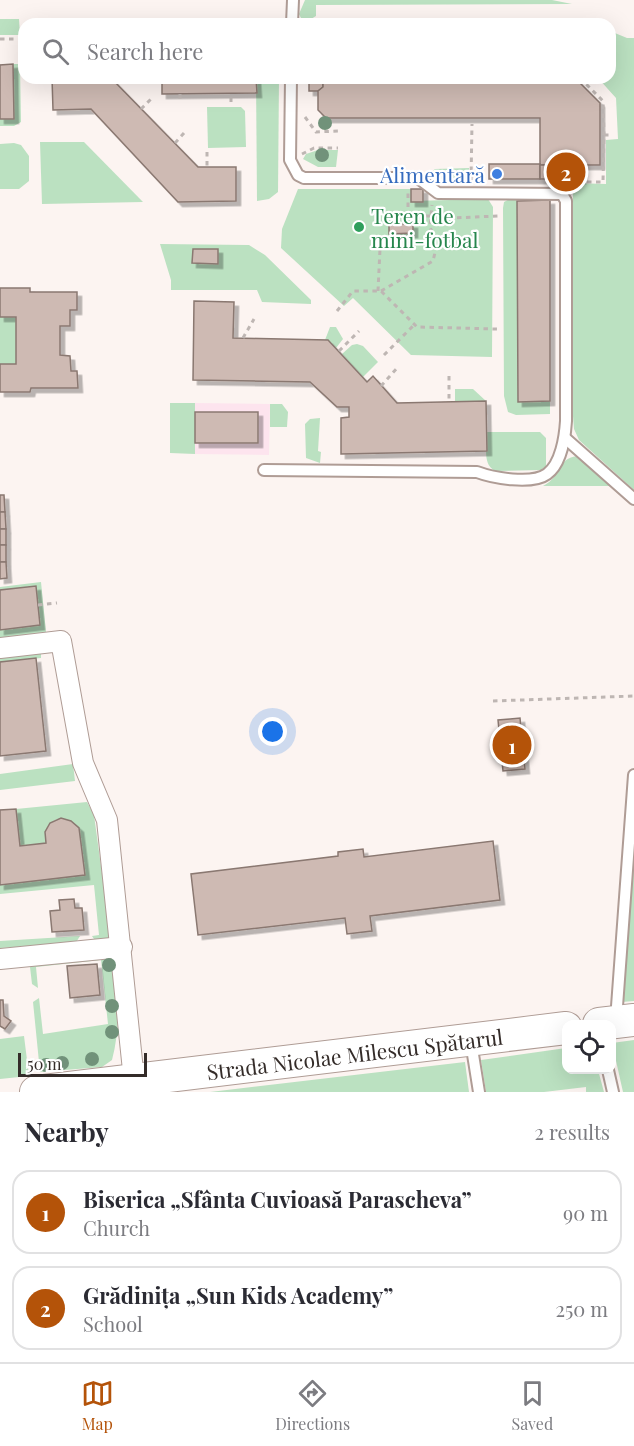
<!DOCTYPE html>
<html lang="en">
<head>
<meta charset="utf-8">
<style>
  :root { --surface:#fff; --page:#f7f7f7; --text:#2b2b33; --muted:#7c7c81; --line:#e1e1e2; --accent:#b45309 }
  body { margin:0; font-family:"Playfair Display",serif; background:var(--page); color:var(--text) }
  .controls { position:absolute; right:18px; bottom:18px; display:grid; overflow:hidden; border-radius:12px; box-shadow:0 6px 24px #0002 }
  .controls button { width:54px; height:54px; display:grid; place-items:center; padding:0; border:0; border-bottom:2px solid var(--line); background:var(--surface); color:var(--text); font:30px sans-serif }
  .scale { position:absolute; left:18px; bottom:15px; width:129px; box-sizing:border-box; padding-left:6px; border:3px solid #342c29; border-top:0; font-size:16px; line-height:21px; white-space:nowrap; color:#342c29; -webkit-text-stroke:4px #fff; paint-order:stroke }
  .you { position:absolute; left:273px; top:732px; width:21px; height:21px; margin:-15px; border:4px solid #fff; border-radius:50%; background:#1a73e8; box-shadow:0 0 0 9px #1a73e833 }
  .badge { display:grid; place-items:center; width:39px; height:39px; border-radius:50%; background:var(--accent); color:#fff; font-size:20px; font-weight:700 }
  .pin { position:absolute; translate:-50% -50%; border:3px solid #fff; box-shadow:0 2px 6px #0006 }
  .list { margin:0; padding:0; list-style:none }
  h2 { display:flex; justify-content:space-between; align-items:center; height:78px; margin:0; padding:0 24px; font-size:26px }
  h2 small { font-size:20px; font-weight:400; color:var(--muted) }
  .list li { display:grid; grid-template-columns:39px 1fr auto; gap:18px; align-items:center; box-sizing:border-box; height:84px; margin:0 12px 12px; padding:0 12px; border:2px solid var(--line); border-radius:18px }
  .list b { display:block; font-size:22px; white-space:nowrap }
  .list p { margin:0; font-size:20px; white-space:nowrap; color:var(--muted) }
  .list em { font-size:20px; font-style:normal; color:var(--muted) }
  .icon { flex:none; width:33px; height:33px; fill:none; stroke:currentColor; stroke-width:2; stroke-linecap:round; stroke-linejoin:round }
  .map { position:relative; flex:none; width:634px; height:1092px; overflow:hidden }
  .search { position:absolute; background:var(--surface); box-shadow:0 6px 24px #0002; left:18px; right:18px; top:18px; height:66px; display:flex; align-items:center; gap:15px; box-sizing:border-box; padding:0 21px; border-radius:18px; color:var(--muted); font-size:22px }
  .sheet { height:270px; background:var(--surface) }
  nav { display:flex; justify-content:space-around; align-items:center; box-sizing:border-box; height:84px; border-top:2px solid var(--line); background:var(--surface); font-size:16px; color:var(--muted) }
  nav a { display:grid; justify-items:center; gap:3px }
  nav .on { color:var(--accent) }
  .map>svg:first-child { display:block }
  .industrial { fill:#fde4ee }
  .green { fill:#bbe1c1 }
  .building { fill:#cebab3; stroke:#8a7871; stroke-width:1.5; filter:url(#shadow) }
  .lines { fill:none; stroke-linecap:round; stroke-linejoin:round }
  .lane-casing { stroke:#af9c95; stroke-width:14 }
  .street-casing { stroke:#af9c95; stroke-width:22 }
  .primary-casing { stroke:#af9c95; stroke-width:34 }
  .path { stroke:#beb6b3; stroke-width:3; stroke-dasharray:4.5 4.5; stroke-linecap:butt }
  .lane { stroke:#fff; stroke-width:10 }
  .street { stroke:#fff; stroke-width:20 }
  .primary { stroke:#fff; stroke-width:32 }
  .tree { fill:#71927a }
  .shop-dot { fill:#3f7fe0; stroke:#fff; stroke-width:2 }
  .leisure-dot { fill:#2e9e5b; stroke:#fff; stroke-width:2 }
  .labels { text-anchor:middle; dominant-baseline:central; stroke-width:4.5; stroke-linejoin:round; paint-order:stroke }
  .shop-label { font-size:21px; fill:#366cbe; stroke:#fff; text-anchor:end }
  .leisure-label { font-size:21px; fill:#27864d; stroke:#fff; text-anchor:start }
  .street-label { font-size:21px; fill:#342c29; stroke:#fff }
</style>
</head>
<body>
<div class="map">
<svg width="634" height="1092" viewBox="0 0 634 1092">
  <defs>
    <filter id="shadow"><feDropShadow dx="4.5" dy="4.5" stdDeviation="0" flood-color="#0004"/></filter>
  </defs>
  <rect width="100%" height="100%" fill="#fcf4f1"/>
  <!-- industrial -->
  <path class="industrial" d="M195,403L270,404L269,455L195,454Z"/>
  <!-- green -->
  <g class="green">
    <path d="M305,0H552L572,4L316,5V16L306,22L302,20L299,14Z"/>
    <path d="M278,18V24H144V19Z"/>
    <path d="M0,19H19L20,35H0Z"/>
    <path d="M132,19V24H49V20Z"/>
    <path d="M610,31L627,38H634V490L579,440L574,429L572,403L573,183L606,184V140L618,139L616,98L598,78H610Z"/>
    <path d="M13,64H20L21,122L14,126H0V119L14,118Z"/>
    <path d="M256,78H279L278,192L269,199L257,201Z"/>
    <path d="M207,107H241L245,111L246,147L208,148Z"/>
    <path d="M40,142H84L143,202L42,204Z"/>
    <path d="M14,143L21,145L29,156V181L19,189H0V144Z"/>
    <path d="M318,150H338L336,167H318L303,159L306,154Z"/>
    <path d="M469,168L470,179L443,180L432,172L435,169Z"/>
    <path d="M298,189H411V201L488,199L493,207L492,357L411,355L353,298L344,306L281,248L282,229Z"/>
    <path d="M513,197L517,201L518,402L550,401V414L516,415L508,412L504,396L503,208L504,202Z"/>
    <path d="M160,244L249,245L265,255L311,300V304L262,302L257,290H171V280Z"/>
    <rect x="0" y="317" width="16" height="47"/>
    <path d="M330,327H336L343,339L336,348L325,340Z"/>
    <path d="M357,344L363,346L378,362L363,377L342,354L352,345Z"/>
    <path d="M455,389H473L486,401L455,402Z"/>
    <path d="M170,403H195V454L170,453Z"/>
    <path d="M270,404H282L288,412L287,427H270Z"/>
    <path d="M320,418L318,451L321,452L320,463L306,458L305,424L310,419Z"/>
    <path d="M487,432H540L546,438V466L541,470L495,471C482,464 487,446 487,432Z"/>
    <path d="M577,456L614,486H543C563,476 556,459 577,456Z"/>
    <path d="M41,582L46,632L0,638V630L40,625L36,586L0,590V587Z"/>
    <path d="M41,653V658L0,662V657Z"/>
    <path d="M73,764L75,781L0,790V774Z"/>
    <path d="M87,802L94,815L111,940L96,942L92,936L99,935L94,885L0,894V885L85,875L79,828C62,813 43,817 46,843L20,846L16,809Z"/>
    <path d="M634,844V1001L622,1002Z"/>
    <path d="M80,936L75,944L0,948V941Z"/>
    <path d="M109,954L114,958C118,993 121,1026 112,1060L102,1067L40,1072L33,1002L39,998L43,1034L108,1024L101,960L36,967L38,988L32,984L30,967L36,963Z"/>
    <path d="M24,1036L29,1076L0,1079V1039Z"/>
    <path d="M634,1040V1092H623L612,1043Z"/>
    <path d="M566,1048V1070H598L604,1092H586V1087L544,1092H486L481,1060Z"/>
    <path d="M465,1062L469,1092H210Z"/>
  </g>
  <!-- building -->
  <g class="building">
    <path d="M13,64L14,119H0V65Z"/>
    <path d="M52,78H111L198,167H236V201L178,202L91,109L53,110Z"/>
    <path d="M162,78H256L257,93L162,94Z"/>
    <path d="M309,78H323V87L318,91H309Z"/>
    <path d="M323,78H575L600,103V165H540V118H326L318,110V91L323,87Z"/>
    <rect x="489" y="164" width="51" height="15"/>
    <rect x="540" y="165" width="41" height="14"/>
    <rect x="411" y="189" width="12" height="13"/>
    <path d="M550,200V401L518,402L517,201Z"/>
    <path d="M389,224H413V233L389,234Z"/>
    <path d="M193,249H218V264L192,263Z"/>
    <path d="M0,288H30V292H77V310H70V326H60V355L70,356L71,371H77L78,388H31L30,392H0V364H16V317H0Z"/>
    <path d="M194,301L234,302L233,338L328,340L367,382L373,376L397,403L486,401L487,451L341,454V418L349,417V407H337L310,382L193,380Z"/>
    <rect x="195" y="412" width="63" height="31"/>
    <path d="M0,495H4L5,512H0Z"/>
    <path d="M0,512H5L6,529H0Z"/>
    <rect x="0" y="529" width="6" height="16"/>
    <rect x="0" y="545" width="6" height="17"/>
    <path d="M0,562H6L7,578L0,579Z"/>
    <path d="M36,586L40,625L0,630V590Z"/>
    <path d="M36,658L46,751L0,756V662Z"/>
    <path d="M520,718L525,769L503,771L498,720Z"/>
    <path d="M16,809L20,846L46,843L45,832L50,823L61,818L71,821L79,828L85,875L0,885V810Z"/>
    <path d="M493,841L500,900L370,916L372,931L347,934L345,918L198,935L191,874L338,856V852L363,849L364,857Z"/>
    <path d="M74,899L75,908H82L84,930L52,932L50,911L60,910L59,900Z"/>
    <path d="M97,964L100,995L70,998L67,966Z"/>
    <path d="M0,1000H3L4,1016L11,1021L5,1029L0,1026Z"/>
  </g>
  <g class="lines">
    <defs>
      <g id="lane">
        <path d="M292,24L293,0"/>
        <path d="M565,438L634,499"/>
        <path d="M264,470L477,472C493,478 532,485 547,474C561,464 565,437 566,421V201L562,194L438,193L418,178H304L298,175L290,160L291,78"/>
        <path d="M616,1020L634,775"/>
        <path d="M471,1042L479,1092"/>
        <path d="M608,1070L613,1092"/>
      </g>
      <g id="street">
        <path d="M0,648L61,641L83,763L107,820L134,1080"/>
        <path d="M0,959L122,947"/>
      </g>
      <g id="primary">
        <path d="M599,1024L634,1020"/>
        <path id="s1" d="M36,1092L566,1028"/>
      </g>
    </defs>
    <!-- lane casing -->
    <use href="#lane" class="lane-casing"/>
    <!-- street casing -->
    <use href="#street" class="street-casing"/>
    <!-- primary casing -->
    <use href="#primary" class="primary-casing"/>
    <!-- path -->
    <g class="path">
      <path d="M0,39H24"/>
      <path d="M111,78H113"/>
      <path d="M580,78L603,101L604,135"/>
      <path d="M180,94V102"/>
      <path d="M231,102V94"/>
      <path d="M141,109L152,98"/>
      <path d="M305,117L316,132L338,131"/>
      <path d="M175,143L184,133"/>
      <path d="M207,152V167"/>
      <path d="M302,154L314,148H338"/>
      <path d="M471,180L472,124"/>
      <path d="M569,182H603L604,135H611"/>
      <path d="M390,216H430"/>
      <path d="M408,216V192"/>
      <path d="M430,219L498,216"/>
      <path d="M378,291L380,249"/>
      <path d="M381,291L433,261L437,244L430,227L432,205"/>
      <path d="M337,311L353,291H381L417,327L497,329"/>
      <path d="M243,338L254,319"/>
      <path d="M339,351L359,331"/>
      <path d="M384,355L415,324"/>
      <path d="M449,376V402"/>
      <path d="M381,386L398,367"/>
      <path d="M38,605L57,603"/>
      <path d="M493,701L634,696"/>
    </g>
    <!-- lane -->
    <use href="#lane" class="lane"/>
    <!-- street -->
    <use href="#street" class="street"/>
    <!-- primary -->
    <use href="#primary" class="primary"/>
  </g>
  <!-- trees -->
  <g class="tree">
    <circle cx="325" cy="123" r="7"/>
    <circle cx="322" cy="155" r="7"/>
    <circle cx="109" cy="965" r="7"/>
    <circle cx="112" cy="1006" r="7"/>
    <circle cx="112" cy="1032" r="7"/>
    <circle cx="92" cy="1059" r="7"/>
    <circle cx="62" cy="1063" r="7"/>
    <circle cx="46" cy="1065" r="7"/>
  </g>
  <!-- markers -->
  <circle class="shop-dot" cx="497" cy="174" r="6"/>
  <circle class="leisure-dot" cx="359" cy="227" r="6"/>
  <g class="labels">
    <!-- shop labels -->
    <g class="shop-label">
      <text x="485" y="174">Alimentară</text>
    </g>
    <!-- leisure labels -->
    <g class="leisure-label">
      <text x="371" y="215">Teren de<tspan x="371" dy="24">mini-fotbal</tspan></text>
    </g>
    <!-- street labels -->
    <g class="street-label">
      <text stroke="none"><textPath href="#s1" startOffset="321">Strada Nicolae Milescu Spătarul</textPath></text>
    </g>
  </g>
</svg>
<div class="controls">
<button><svg class="icon" aria-label="locate" viewBox="0 0 24 24"><circle cx="12" cy="12" r="6"/><path d="M12 2v4M12 18v4M2 12h4M18 12h4"/></svg></button>
</div>
<div class="scale">50 m</div>
<div class="you"></div>
<div class="pin badge" style="left:512px;top:745px">1</div>
<div class="pin badge" style="left:566px;top:172px">2</div>
<div class="search"><svg class="icon" aria-label="search" viewBox="0 0 24 24"><circle cx="10" cy="10" r="6"/><path d="M15 15l6 6"/></svg>Search here</div>
</div>
<section class="sheet">
<h2>Nearby<small>2 results</small></h2>
<ul class="list">
<li><span class="badge">1</span><div><b>Biserica „Sfânta Cuvioasă Parascheva”</b><p>Church</p></div><em>90 m</em></li>
<li><span class="badge">2</span><div><b>Grădinița „Sun Kids Academy”</b><p>School</p></div><em>250 m</em></li>
</ul>
</section>
<nav>
<a class="on"><svg class="icon" aria-label="map" viewBox="0 0 24 24"><path d="M3 6l6-2 6 2 6-2v14l-6 2-6-2-6 2zM9 4v14M15 6v14"/></svg>Map</a>
<a><svg class="icon" aria-label="directions" viewBox="0 0 24 24"><path d="M12 3l9 9-9 9-9-9zM9 14v-3h6M13 9l2 2-2 2"/></svg>Directions</a>
<a><svg class="icon" aria-label="saved" viewBox="0 0 24 24"><path d="M7 4h10v16l-5-4-5 4z"/></svg>Saved</a>
</nav>
</body>
</html>
